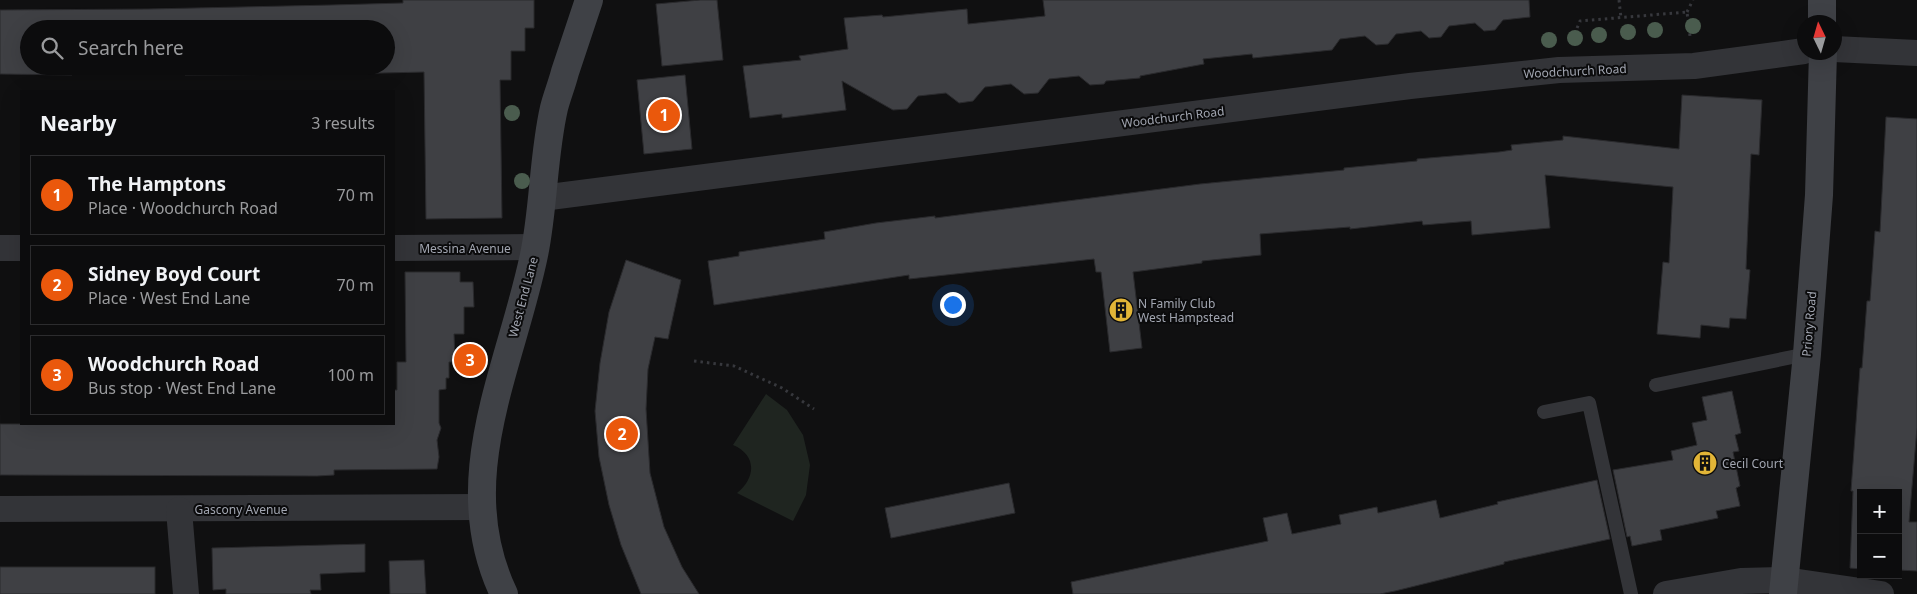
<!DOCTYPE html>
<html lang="en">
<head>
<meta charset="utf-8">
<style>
  :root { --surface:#0c0c0d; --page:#1a1a1b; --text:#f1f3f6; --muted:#9a9b9d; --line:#2c2c2e; --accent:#ea580c }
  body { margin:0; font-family:"Noto Sans",sans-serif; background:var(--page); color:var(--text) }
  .controls { position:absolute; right:15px; bottom:15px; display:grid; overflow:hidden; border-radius:0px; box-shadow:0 5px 20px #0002 }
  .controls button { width:45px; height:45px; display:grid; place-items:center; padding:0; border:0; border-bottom:1px solid var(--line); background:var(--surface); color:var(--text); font:25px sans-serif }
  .compass { position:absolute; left:1797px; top:15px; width:45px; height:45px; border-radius:50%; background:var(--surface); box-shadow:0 5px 20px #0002; rotate:355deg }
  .you { position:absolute; left:952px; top:304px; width:18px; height:18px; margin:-12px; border:4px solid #fff; border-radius:50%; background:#1a73e8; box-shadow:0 0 0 8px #1a73e833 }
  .badge { display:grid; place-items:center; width:32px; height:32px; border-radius:50%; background:var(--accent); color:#fff; font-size:16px; font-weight:700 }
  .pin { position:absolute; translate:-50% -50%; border:2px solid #fff; box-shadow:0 1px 5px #0006 }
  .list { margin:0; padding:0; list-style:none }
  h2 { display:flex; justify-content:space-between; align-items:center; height:65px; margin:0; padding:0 20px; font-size:21px }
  h2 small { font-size:16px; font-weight:400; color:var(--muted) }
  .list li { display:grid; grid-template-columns:32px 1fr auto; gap:15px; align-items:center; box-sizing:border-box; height:80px; margin:0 10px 10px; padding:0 10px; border:1px solid var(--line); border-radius:0px }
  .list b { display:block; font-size:19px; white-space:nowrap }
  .list p { margin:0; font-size:16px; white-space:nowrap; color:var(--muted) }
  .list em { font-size:16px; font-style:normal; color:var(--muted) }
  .icon { flex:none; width:28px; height:28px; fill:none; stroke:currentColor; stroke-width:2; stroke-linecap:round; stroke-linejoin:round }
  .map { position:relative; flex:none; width:1917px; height:594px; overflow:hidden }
  .search { position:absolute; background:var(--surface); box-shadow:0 5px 20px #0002; left:20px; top:20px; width:375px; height:55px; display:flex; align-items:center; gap:12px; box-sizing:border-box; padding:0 18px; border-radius:28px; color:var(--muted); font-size:19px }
  .panel { position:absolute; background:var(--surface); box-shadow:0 5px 20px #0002; left:20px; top:90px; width:375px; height:335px; border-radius:0px }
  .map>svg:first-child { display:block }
  .green { fill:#1f2520 }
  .building { fill:#3f4044; stroke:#2a2a2d; fill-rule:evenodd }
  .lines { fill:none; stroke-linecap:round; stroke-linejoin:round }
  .path { stroke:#37383d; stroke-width:3; stroke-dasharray:2.5 4; stroke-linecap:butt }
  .lane { stroke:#333438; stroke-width:14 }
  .street { stroke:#333438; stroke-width:26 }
  .secondary { stroke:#3f4146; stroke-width:28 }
  .tree { fill:#4a5c4e }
  .labels { text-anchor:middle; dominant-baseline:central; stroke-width:4; stroke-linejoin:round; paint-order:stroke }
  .street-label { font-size:12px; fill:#a2a6b1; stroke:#0b0b0c }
  .poi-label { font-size:12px; fill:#a2a6b1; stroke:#0b0b0c; text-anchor:start }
</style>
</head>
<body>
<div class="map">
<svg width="1917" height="594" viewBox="0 0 1917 594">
  <rect width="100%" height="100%" fill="#101011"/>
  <!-- green -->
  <path class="green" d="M766,394L787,410L803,435L810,465L806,495L793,521L737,493C756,478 757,455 733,445Z"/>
  <!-- building -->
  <g class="building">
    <path d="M403,0H534V28H525V51H511V80H500L502,218L426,219L424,72L342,74L185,75V73H137L136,66L72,67V75L0,74V10L148,9L332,5L403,3ZM29,29H386V66H29Z"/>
    <path d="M700,0H717L723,60L662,66L656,4Z"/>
    <path d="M1043,0H1529L1530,17L1503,20L1495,30L1484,31L1475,23L1449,26L1441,37L1429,38L1421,31L1396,34L1388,44L1376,45L1365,36L1340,39L1332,50L1253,58L1252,54L1203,59L1204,64L1140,76V78L1106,81L1104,84L1090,85L1079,76L1049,79L1038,93L1024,94L1011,84L985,87L973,101L959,103L946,93L918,96L907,109L893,110L842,81L846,110L782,118V114L750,118L743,66L801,60L799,56L848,49L844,18L882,15L883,17L967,9L968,24L1045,16Z"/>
    <path d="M685,75L692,149L644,154L637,80Z"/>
    <path d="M1682,95L1762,100L1759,155L1751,154L1746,269L1750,270L1746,319L1730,318L1729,328L1701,325L1700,338L1657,334L1663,262L1669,263L1673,187L1545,175L1550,228L1472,235L1471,221L1423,225L1422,221L1350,229V227L1260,234L1261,255L1202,261V263L1133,272L1142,348L1110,352L1101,272H1096L1094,259L909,279V275L714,305L708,261L739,256V252L825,239L824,232L876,223L935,216V218L1200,184L1344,170V168L1417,161V159L1499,152L1512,150L1511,145L1563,140V136L1679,149Z"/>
    <path d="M1886,117L1917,119V428L1909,522H1917V571L1898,570V493H1861V569L1850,568L1853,491H1851L1860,368H1862L1867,301H1870L1875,231L1880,232Z"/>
    <path d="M626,260L681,280L668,339L655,337L648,369L646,409L650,473L664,527L682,567L699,594H641L621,545L609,505L599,457L595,411L600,363L609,312Z"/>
    <path d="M405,272H460V282H473L474,307H464V334H454L455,362H449V378H446V389L439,390V423L441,428L437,440L439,457L437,469L334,470V475L317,476L0,475V424H394V390H397V362H406Z"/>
    <path d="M1732,391L1741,433L1735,435L1739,451L1733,452L1740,486L1736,488L1740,506L1716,511L1718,518L1660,530L1662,540L1632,546L1630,536L1627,537L1613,470L1673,460L1671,451L1697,445L1692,423L1707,420L1702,397Z"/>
    <path d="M1597,480L1610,539L1504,562V564L1395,591L1380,594H1073L1071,582L1268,541L1263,518L1287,513L1292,534L1341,524L1339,515L1377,507L1378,513L1436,500L1440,518L1498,504L1497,502Z"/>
    <path d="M1009,483L1015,513L891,538L885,508Z"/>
    <path d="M365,544V572L320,574L321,590H310L311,594H226V589L213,590L212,548Z"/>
    <path d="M424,560L426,594H390L389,561Z"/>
    <rect x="0" y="567" width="155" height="27"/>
  </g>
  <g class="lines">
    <!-- path -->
    <g class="path">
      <path d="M1619,0L1621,18"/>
      <path d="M1687,12L1693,0"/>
      <path d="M1572,40L1580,21L1687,12L1690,36"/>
      <path d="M694,361L734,366L782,388L814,409"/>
    </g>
    <!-- lane -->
    <g class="lane">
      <path d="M1656,385L1807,354"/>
      <path d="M1544,412L1589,403L1631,594"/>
    </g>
    <!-- street -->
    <g class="street">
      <path d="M1834,49L1917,53"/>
      <path d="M542,198L1410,86L1559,70L1694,66L1804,51"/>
      <path d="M0,248H21"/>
      <path d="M394,248L536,247"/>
      <path d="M0,509L482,507"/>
      <path d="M179,510L186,594"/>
      <path d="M1666,594L1741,581L1785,580L1881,594"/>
    </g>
    <!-- secondary -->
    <g class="secondary">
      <path d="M1822,0V22"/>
      <path d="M504,594C449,480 511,367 534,255C544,207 543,156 554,108C557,96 562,84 565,72C573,48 581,24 589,0"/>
      <path d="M1783,594L1807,354L1819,195L1823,52"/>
    </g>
  </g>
  <!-- trees -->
  <g class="tree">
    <circle cx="1693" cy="26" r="8"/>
    <circle cx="1655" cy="30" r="8"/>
    <circle cx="1628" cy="32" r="8"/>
    <circle cx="1599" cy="35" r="8"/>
    <circle cx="1575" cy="38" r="8"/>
    <circle cx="1549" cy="40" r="8"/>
    <circle cx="512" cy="113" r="8"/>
    <circle cx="522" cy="181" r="8"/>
  </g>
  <!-- icons -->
  <defs>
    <symbol id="building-disc" viewBox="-11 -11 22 22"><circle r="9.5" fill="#e2b537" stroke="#0b0b0c"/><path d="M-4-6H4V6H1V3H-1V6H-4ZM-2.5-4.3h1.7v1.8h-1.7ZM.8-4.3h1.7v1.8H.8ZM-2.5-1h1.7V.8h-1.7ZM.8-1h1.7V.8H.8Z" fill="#111"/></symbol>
  </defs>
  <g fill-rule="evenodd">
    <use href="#building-disc" x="1107" y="296" width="28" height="28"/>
    <use href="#building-disc" x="1691" y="449" width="28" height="28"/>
  </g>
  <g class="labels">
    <!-- street labels -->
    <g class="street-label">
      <text transform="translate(1575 71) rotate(-3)">Woodchurch Road</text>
      <text transform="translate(1173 117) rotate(-7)">Woodchurch Road</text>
      <text x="465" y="248">Messina Avenue</text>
      <text transform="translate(523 297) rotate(-75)">West End Lane</text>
      <text transform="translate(1809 324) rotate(-85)">Priory Road</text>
      <text x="241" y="509">Gascony Avenue</text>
    </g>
    <!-- poi labels -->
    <g class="poi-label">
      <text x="1138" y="303">N Family Club<tspan x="1138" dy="14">West Hampstead</tspan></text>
      <text x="1722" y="463">Cecil Court</text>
    </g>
  </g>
</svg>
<div class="controls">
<button>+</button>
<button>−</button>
</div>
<svg class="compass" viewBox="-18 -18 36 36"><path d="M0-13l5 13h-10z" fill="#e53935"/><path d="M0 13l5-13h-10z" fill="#9a9b9d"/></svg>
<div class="you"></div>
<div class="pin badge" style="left:664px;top:115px">1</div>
<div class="pin badge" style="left:622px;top:434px">2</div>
<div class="pin badge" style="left:470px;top:360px">3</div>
<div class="search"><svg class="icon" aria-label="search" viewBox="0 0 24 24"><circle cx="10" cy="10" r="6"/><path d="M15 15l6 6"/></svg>Search here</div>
<section class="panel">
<h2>Nearby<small>3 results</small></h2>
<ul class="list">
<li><span class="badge">1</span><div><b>The Hamptons</b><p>Place · Woodchurch Road</p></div><em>70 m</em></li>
<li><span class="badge">2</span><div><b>Sidney Boyd Court</b><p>Place · West End Lane</p></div><em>70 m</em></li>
<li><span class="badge">3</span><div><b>Woodchurch Road</b><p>Bus stop · West End Lane</p></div><em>100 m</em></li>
</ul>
</section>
</div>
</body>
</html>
